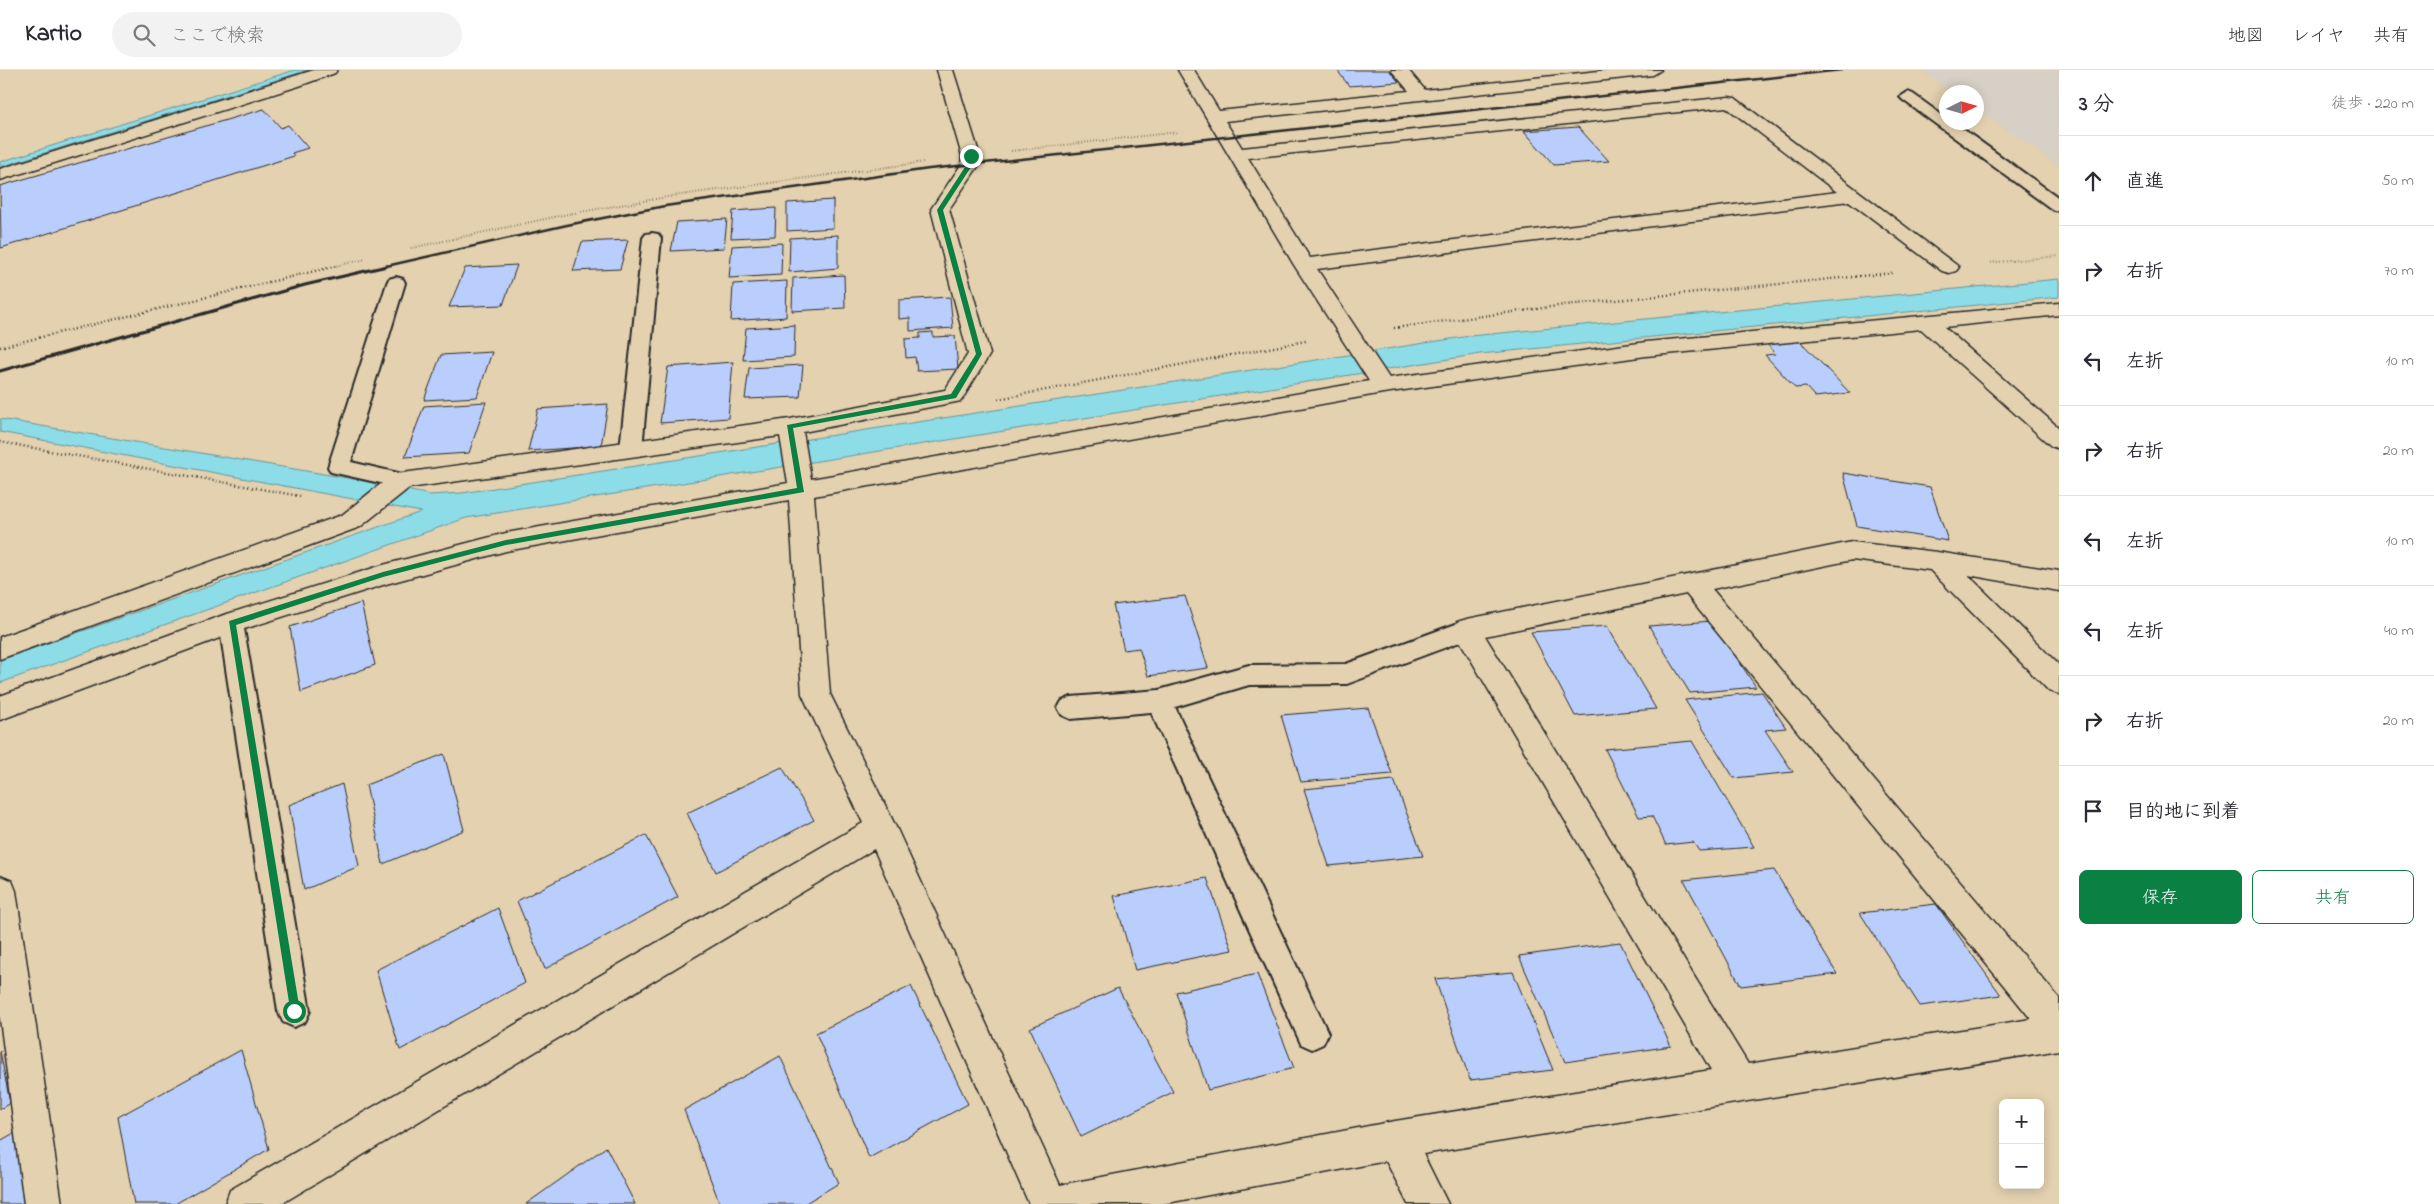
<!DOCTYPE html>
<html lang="ja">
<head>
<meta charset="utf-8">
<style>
  :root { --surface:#fff; --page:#f2f2f3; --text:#2b2b33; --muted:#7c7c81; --line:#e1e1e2; --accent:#0b8043 }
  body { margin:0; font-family:"Indie Flower","Klee One",sans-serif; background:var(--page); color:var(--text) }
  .controls { position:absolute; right:15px; bottom:15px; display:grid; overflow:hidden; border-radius:8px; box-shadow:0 2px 12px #0003 }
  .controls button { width:45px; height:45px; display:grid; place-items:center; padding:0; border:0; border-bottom:1px solid var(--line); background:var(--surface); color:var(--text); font:25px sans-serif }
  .compass { position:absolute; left:1939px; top:15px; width:45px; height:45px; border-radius:50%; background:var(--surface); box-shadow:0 2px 12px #0003; rotate:85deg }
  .stop { position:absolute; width:15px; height:15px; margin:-11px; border:4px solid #0b8043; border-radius:50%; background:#fff }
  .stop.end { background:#0b8043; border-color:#fff; box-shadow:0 1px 5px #0008 }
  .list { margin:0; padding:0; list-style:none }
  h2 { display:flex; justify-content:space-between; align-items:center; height:65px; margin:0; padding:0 20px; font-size:21px }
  h2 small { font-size:16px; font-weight:400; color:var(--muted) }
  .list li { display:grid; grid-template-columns:32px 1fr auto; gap:15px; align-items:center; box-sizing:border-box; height:90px; padding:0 20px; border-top:1px solid var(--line) }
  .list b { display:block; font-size:19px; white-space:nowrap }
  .list em { font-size:16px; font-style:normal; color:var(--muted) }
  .actions { display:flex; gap:10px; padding:15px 20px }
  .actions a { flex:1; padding:11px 0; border:1px solid var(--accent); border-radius:8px; text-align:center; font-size:18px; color:var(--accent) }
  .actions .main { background:var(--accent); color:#fff }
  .icon { flex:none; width:28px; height:28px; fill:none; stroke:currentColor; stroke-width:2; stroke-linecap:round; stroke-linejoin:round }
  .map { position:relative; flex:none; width:2059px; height:1134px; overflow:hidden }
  header { display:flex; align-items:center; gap:30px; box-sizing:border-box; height:70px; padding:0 25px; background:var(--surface); border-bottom:1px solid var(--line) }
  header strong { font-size:24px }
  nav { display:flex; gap:28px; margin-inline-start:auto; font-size:18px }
  .search { width:350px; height:45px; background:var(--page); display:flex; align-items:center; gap:12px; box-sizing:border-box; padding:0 18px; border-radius:28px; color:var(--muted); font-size:19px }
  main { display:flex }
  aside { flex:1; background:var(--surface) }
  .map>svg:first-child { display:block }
  .built { fill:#d7d0c6 }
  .water { fill:#8cdde7; stroke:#65969c }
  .building { fill:#bacefd; stroke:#2b2b2b }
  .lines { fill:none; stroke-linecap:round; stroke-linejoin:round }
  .lane-casing { stroke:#2b2b2b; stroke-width:4 }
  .street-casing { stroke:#2b2b2b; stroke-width:3 }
  .path-far1 { stroke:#2b2b2b; stroke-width:2; stroke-dasharray:0.5 2.5; stroke-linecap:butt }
  .path { stroke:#2b2b2b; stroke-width:2.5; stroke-dasharray:1 3; stroke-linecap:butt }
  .lane { fill:#e3d1af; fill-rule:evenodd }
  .street { fill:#e3d1af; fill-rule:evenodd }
  .rail-far1 { stroke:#2b2b2b; stroke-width:2.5 }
  .rail { stroke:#2b2b2b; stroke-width:3 }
  .route { fill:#0b8043 }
</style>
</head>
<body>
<header>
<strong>Kartio</strong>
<div class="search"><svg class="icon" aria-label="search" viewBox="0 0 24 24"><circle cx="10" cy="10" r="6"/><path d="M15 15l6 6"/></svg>ここで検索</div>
<nav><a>地図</a><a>レイヤ</a><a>共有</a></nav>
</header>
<main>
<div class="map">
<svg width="2059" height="1134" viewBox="0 0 2059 1134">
  <rect width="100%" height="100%" fill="#e3d1af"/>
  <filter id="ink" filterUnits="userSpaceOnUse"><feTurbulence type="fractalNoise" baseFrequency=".02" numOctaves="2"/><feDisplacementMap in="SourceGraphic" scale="10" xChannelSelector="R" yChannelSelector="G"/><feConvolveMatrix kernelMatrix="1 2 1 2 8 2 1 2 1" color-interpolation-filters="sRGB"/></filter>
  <g filter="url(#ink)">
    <!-- built -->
    <path class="built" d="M1920,0H2059V96L1977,39L1976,22H1952Z"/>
    <!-- water -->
    <g class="water">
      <path d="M295,0H308L0,97V92Z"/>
      <path d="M2059,209V227L1480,284L466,448L0,613V590L421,442L0,362V349L359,410L430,425L462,423L1470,266Z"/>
    </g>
    <!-- building -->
    <g class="building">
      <path d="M1337,0H1389L1399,12L1349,16Z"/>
      <path d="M264,39L281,58L288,55L308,78L292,83L294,86L1,178L0,116Z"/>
      <path d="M1578,57L1609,91L1554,95L1524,61Z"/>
      <path d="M833,130V158L787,161V133Z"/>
      <path d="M776,138L775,166L731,168L733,141Z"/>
      <path d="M727,149L724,178L671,181L677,152Z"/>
      <path d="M838,165V198L789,202L790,168Z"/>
      <path d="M628,170L620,199L573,201L582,172Z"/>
      <path d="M782,173L781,205L729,208L732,176Z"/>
      <path d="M517,195L503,235L449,237L465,198Z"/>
      <path d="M844,205L845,238L792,241L793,208Z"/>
      <path d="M787,211L786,247L731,251L733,214Z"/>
      <path d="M950,227L953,258L910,261V248L899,249V230Z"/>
      <path d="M795,255L794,287L743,290L746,258Z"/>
      <path d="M933,262V267L955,266L958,299L917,301L915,287L906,288L905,269L920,268V263Z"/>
      <path d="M1799,270L1850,323L1815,327L1806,317L1795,318L1765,285L1776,284L1766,273Z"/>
      <path d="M492,282L477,327L424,330L441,285Z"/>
      <path d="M733,292L728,348L660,353L668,297Z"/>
      <path d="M803,295L800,327L745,329L749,298Z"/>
      <path d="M486,332L469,383L405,387L424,336Z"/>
      <path d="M608,334L601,376L528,381L538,339Z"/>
      <path d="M1843,403L1930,417L1948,471L1857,456Z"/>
      <path d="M1185,526L1208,598L1148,606L1139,578L1124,580L1113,535Z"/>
      <path d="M361,533L375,595L301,622L290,557Z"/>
      <path d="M1712,551L1756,617L1690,623L1649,556Z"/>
      <path d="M1607,556L1656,639L1575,646L1531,562Z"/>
      <path d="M1762,622L1786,658L1765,660L1793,702L1734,708L1685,630Z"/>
      <path d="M1368,638L1392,704L1301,712L1281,645Z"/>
      <path d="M1692,671L1754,777L1699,781L1693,772L1666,775L1652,746L1639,747L1605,679Z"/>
      <path d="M444,684L464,760L383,794L366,715Z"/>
      <path d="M782,697L814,750L716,802L687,743Z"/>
      <path d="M1394,710L1423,786L1329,796L1304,719Z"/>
      <path d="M342,714L359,796L304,820L289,735Z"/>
      <path d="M646,765L678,827L545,899L517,831Z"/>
      <path d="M1774,800L1837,904L1741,916L1684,810Z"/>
      <path d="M1207,808L1232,880L1135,900L1114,826Z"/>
      <path d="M1936,834L2001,925L1920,936L1860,843Z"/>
      <path d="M498,838L525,913L400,980L376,900Z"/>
      <path d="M1620,872L1671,976L1565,992L1519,886Z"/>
      <path d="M1513,902L1553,1000L1470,1010L1435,909Z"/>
      <path d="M1257,904L1294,998L1208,1020L1176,922Z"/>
      <path d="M911,916L968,1034L869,1088L816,963Z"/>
      <path d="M1118,918L1173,1022L1081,1067L1030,958Z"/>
      <path d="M241,980L269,1079L175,1134H134L118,1047Z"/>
      <path d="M0,981L10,1033L0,1039Z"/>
      <path d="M780,986L839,1113L804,1134H720L684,1040Z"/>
      <path d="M14,1063L27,1134H0V1071Z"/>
      <path d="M606,1077L635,1134H526Z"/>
    </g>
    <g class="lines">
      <defs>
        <g id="lane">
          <path d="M1908,22L1913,24L1946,48V52H1953L2059,128V141L2053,140L1903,30L1900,27Z"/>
          <path d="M652,163L658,164L661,168L642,379L639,384L631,386L623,384L620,379L643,168L646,164Z"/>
          <path d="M396,207L403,209L405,213L351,392L411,406L414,411L411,416L403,418L331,402L328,397L387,213L389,209Z"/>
          <path d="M231,544L240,546L243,553L310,941L305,952L294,957L283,952L278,941L219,553L222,546Z"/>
          <path d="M1467,550L1476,552L1479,559L1476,566L1347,614L1249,615L1175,637L1328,963L1323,974L1312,979L1301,974L1151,642L1071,649L1062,645L1058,638L1062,631L1071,627L1159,620L1249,595L1346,594Z"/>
        </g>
        <g id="street">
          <path d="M314,0H337L335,3L299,16L0,110V99Z"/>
          <path d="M937,0H953L980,86L979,95L949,139L990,284L961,331L803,362L811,409L1369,311L1294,195L1178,0H1194L1219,41L1409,21L1391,0H1408L1425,20L1608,0H1661L1653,5L1225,51L1242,78L1729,27L1735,28L1959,197L1956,201L1949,203L1942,201L1849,131L1317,199L1389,308L1646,272L2059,233V245L1944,257L2059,358V379L2051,376L1921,259L1646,286L1383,323L814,426L830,624L897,759L1060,1115L1395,1051L1711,1000L1453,559L1457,552L1467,549L1852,472L1937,482L2059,501V521L1968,505L2059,595V624L2049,621L1930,500L1852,490L1712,519L2059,928V980L1423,1084L1448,1134H1408L1386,1091L1162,1134H1029L874,779L281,1134H225L230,1120L863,753L802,624L789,430L506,481L386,514L241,560L0,650V626L221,546L383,495L506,463L788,413L780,366L409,418L360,457L0,589V567L342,445L387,409L403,403L790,349L945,320L968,284L931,139L961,95L962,86ZM1726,37L1837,122L1310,188L1248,88ZM1686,524L2031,949L1748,994L1485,566Z"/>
          <path d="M0,806L12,811L16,821L62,1134H24L0,949Z"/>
        </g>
      </defs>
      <!-- lane casing -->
      <use href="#lane" class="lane-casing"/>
      <!-- street casing -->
      <use href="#street" class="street-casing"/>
      <!-- path-far1 -->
      <g class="path-far1">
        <path d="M1011,81L1178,62"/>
        <path d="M411,178L568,144L673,126L925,92"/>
        <path d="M1988,193L2059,186"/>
        <path d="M331,197L366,189"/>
      </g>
      <!-- path -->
      <g class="path">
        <path d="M1394,258L1565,235L1892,203"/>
        <path d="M0,277L336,196"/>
        <path d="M998,329L1306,271"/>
        <path d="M0,372L300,426"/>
      </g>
      <!-- lane -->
      <use href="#lane" class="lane"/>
      <!-- street -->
      <use href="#street" class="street"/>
      <!-- rail-far1 -->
      <path class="rail-far1" d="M382,197L567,155L665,136L929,99L1842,0"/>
      <!-- rail -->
      <path class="rail" d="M0,301L305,215L387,196"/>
    </g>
  </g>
  <!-- route -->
  <path class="route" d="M970,84L974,86L973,94L943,140L982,284L956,328L793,358L804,422L506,475L383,507L236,555L300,941L298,945H291L229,551L383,502L506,470L797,418L787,355L951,324L976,284L937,140L967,94Z"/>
</svg>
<div class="controls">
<button>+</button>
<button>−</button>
</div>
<svg class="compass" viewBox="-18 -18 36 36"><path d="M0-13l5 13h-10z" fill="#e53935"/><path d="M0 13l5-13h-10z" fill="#7c7c81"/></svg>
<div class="stop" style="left:294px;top:941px"></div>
<div class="stop end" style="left:971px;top:86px"></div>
</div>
<aside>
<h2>3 分<small>徒歩 · 220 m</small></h2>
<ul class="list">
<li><svg class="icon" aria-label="ahead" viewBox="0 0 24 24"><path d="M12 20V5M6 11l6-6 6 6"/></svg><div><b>直進</b></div><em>50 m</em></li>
<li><svg class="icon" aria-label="right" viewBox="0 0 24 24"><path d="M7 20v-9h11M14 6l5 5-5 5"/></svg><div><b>右折</b></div><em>70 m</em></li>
<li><svg class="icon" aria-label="left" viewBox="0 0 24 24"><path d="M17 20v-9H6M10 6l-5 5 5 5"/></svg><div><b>左折</b></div><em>10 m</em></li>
<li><svg class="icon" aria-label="right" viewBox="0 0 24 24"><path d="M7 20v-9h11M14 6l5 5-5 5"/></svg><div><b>右折</b></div><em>20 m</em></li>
<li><svg class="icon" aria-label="left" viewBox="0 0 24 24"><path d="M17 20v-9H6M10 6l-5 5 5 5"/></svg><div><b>左折</b></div><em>10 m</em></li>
<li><svg class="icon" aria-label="left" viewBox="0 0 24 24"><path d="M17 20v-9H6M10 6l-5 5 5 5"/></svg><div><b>左折</b></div><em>40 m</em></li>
<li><svg class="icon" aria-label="right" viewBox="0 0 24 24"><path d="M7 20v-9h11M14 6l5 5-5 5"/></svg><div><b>右折</b></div><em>20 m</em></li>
<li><svg class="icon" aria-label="arrive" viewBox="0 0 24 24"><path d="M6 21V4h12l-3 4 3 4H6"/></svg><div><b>目的地に到着</b></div></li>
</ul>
<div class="actions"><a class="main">保存</a><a>共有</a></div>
</aside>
</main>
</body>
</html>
